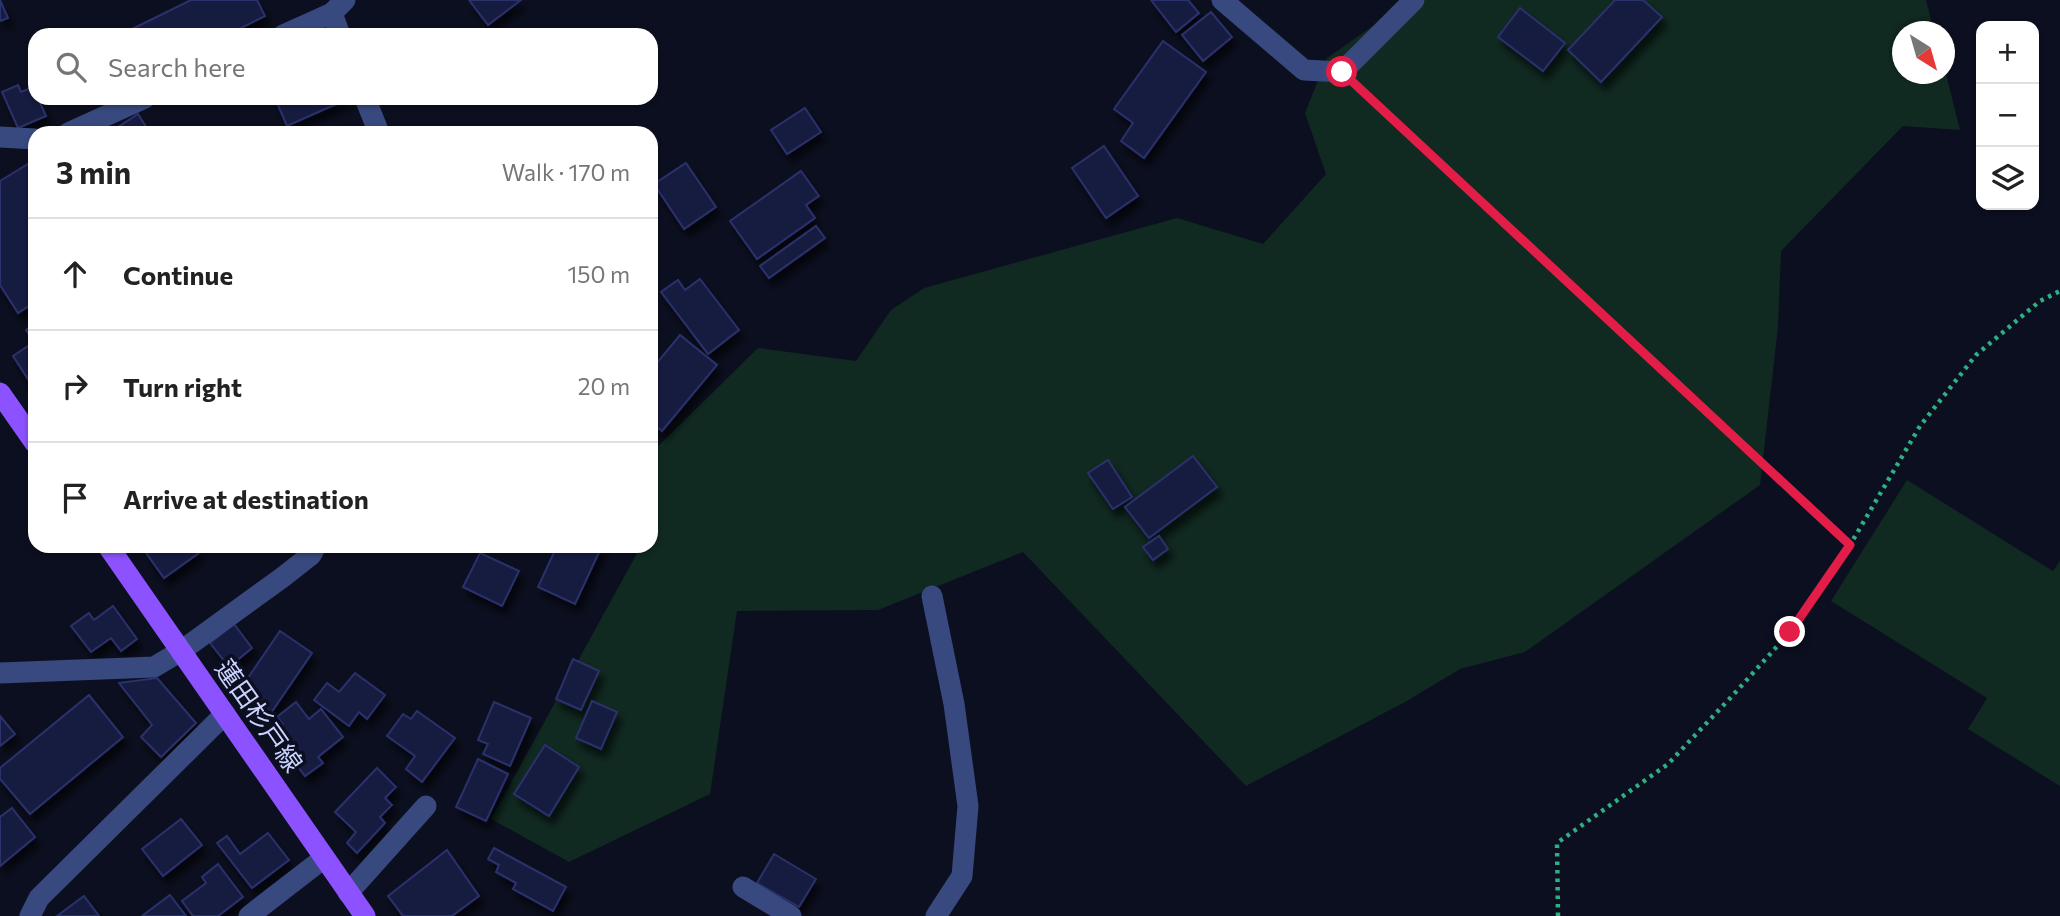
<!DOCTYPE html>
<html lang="en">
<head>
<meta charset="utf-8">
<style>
  :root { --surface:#fff; --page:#f6f6f6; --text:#222; --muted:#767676; --line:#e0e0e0 }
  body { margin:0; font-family:Commissioner,"Noto Sans JP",sans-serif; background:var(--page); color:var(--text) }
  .controls { position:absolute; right:21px; top:21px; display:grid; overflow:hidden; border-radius:14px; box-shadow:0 2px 5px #0004 }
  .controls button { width:63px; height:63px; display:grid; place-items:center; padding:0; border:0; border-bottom:2px solid var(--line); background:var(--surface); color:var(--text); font:35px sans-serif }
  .compass { position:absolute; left:1892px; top:21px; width:63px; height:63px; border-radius:50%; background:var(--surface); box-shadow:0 2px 5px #0004; rotate:143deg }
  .stop { position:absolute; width:21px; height:21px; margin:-16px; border:5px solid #e11d48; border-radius:50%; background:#fff }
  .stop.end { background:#e11d48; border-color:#fff; box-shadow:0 2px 7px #0008 }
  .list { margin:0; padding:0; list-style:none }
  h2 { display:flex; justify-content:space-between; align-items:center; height:91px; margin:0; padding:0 28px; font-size:30px }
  h2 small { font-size:23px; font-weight:400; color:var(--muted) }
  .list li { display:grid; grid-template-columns:46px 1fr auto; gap:21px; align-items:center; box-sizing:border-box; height:112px; padding:0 28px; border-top:2px solid var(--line) }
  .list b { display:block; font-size:26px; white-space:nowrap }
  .list em { font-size:23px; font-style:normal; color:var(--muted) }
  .icon { flex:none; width:38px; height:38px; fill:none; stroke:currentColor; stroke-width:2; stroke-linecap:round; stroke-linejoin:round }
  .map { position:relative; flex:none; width:2060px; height:916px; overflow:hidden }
  .search { position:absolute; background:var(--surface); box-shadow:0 2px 5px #0004; left:28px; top:28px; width:630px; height:77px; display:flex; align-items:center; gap:18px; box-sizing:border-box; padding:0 24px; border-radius:21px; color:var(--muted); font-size:26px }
  .panel { position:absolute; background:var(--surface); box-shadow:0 2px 5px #0004; left:28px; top:126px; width:630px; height:427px; border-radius:21px }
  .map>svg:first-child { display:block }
  .green { fill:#102921 }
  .building { fill:#191c40; stroke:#2b306c; stroke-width:2; filter:url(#shadow) }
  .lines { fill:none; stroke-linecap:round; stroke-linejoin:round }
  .path { stroke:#2db083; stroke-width:4.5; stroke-dasharray:3.5 5; stroke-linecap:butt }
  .minor { stroke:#37497e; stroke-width:21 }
  .major { stroke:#8c52ff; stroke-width:21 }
  .route { stroke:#e11d48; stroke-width:9 }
  .labels { text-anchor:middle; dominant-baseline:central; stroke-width:7; stroke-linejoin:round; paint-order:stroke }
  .street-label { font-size:26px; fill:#cbd4ff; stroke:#0c0f1f }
</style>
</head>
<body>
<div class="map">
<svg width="2060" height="916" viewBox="0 0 2060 916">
  <defs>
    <filter id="shadow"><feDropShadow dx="4.5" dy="8" stdDeviation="3.5" flood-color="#0009"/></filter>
  </defs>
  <rect width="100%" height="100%" fill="#0c0f1f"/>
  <!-- green -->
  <g class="green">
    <path d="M1410,0H1926L1934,31L1902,32V74H1944L1945,70L1960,130L1903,126L1781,251L1778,327L1760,485L1525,652L1460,669L1405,702L1246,786L1023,552L878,610L737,611L710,794L569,862L491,819L641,546H651L653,451L758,348L856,361L891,310L924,288L1177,218L1263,244L1326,174L1305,113L1327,58Z"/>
    <path d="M1907,480L2053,571L2060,561V786L1968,729L1987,698L1831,601Z"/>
  </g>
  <!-- building -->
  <g class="building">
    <path d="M0,0L8,18L0,21Z"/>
    <path d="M191,0H257L265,16L227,35H120Z"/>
    <path d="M469,0H521L488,25Z"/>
    <path d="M1151,0H1188L1199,13L1176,32Z"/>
    <path d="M1615,0H1643L1662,17L1601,82L1568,50Z"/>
    <path d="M1520,8L1565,43L1543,71L1498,37Z"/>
    <path d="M1211,12L1232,37L1203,61L1182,35Z"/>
    <path d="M1163,41L1206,72L1144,158L1121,141L1133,123L1114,109Z"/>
    <path d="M18,85L21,92L34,87L35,98H38L46,116L18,128L2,92Z"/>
    <path d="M275,98H350L287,126Z"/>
    <path d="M805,108L821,132L787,154L771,130Z"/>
    <path d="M138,114L150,133H109Z"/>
    <path d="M1104,146L1138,196L1106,218L1072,168Z"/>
    <path d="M31,162L35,168V302L18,313L0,285V181Z"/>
    <path d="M686,163L716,207L684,229L654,184Z"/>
    <path d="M801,171L819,196L806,205L815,218L757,259L730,221Z"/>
    <path d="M816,226L825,238L769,278L760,266Z"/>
    <path d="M700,279L739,330L708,354L661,292L678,280L685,290Z"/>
    <path d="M35,324V390L13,356L34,342L26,330Z"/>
    <path d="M680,335L717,365L662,431L651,422V370Z"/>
    <path d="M1193,456L1217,487L1149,538L1125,507Z"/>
    <path d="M1108,460L1132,497L1113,509L1088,473Z"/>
    <path d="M1159,536L1168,549L1153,560L1143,547Z"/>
    <path d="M156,546H194L199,553L164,578L146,553Z"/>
    <path d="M557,546H602L575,604L538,587Z"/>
    <path d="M480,553L519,571L502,606L463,587Z"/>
    <path d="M113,606L137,639L121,651L111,638L91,652L71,626L89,613L94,620Z"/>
    <path d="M234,624L252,648L229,667L210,643Z"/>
    <path d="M280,631L312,653L271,713L239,691Z"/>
    <path d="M573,659L599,671L581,710L556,699Z"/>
    <path d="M355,673L385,695L367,719L359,712L349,726L314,700L327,683L339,692Z"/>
    <path d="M157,678L196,723L161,757L141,737L152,725L119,683Z"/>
    <path d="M89,695L123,737L30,814L0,779V768Z"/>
    <path d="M592,701L617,712L601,749L576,738Z"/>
    <path d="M296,702L309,719L321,709L343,737L318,757L323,763L305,776L272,733L283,724L277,717Z"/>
    <path d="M494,702L531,718L510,766L483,754L488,744L478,740Z"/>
    <path d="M417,711L455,738L422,782L406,769L415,756L387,736L403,714L411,719Z"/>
    <path d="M0,716L15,734L0,746Z"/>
    <path d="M545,745L579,767L549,816L514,794Z"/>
    <path d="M478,759L508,774L486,821L456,807Z"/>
    <path d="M377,768L396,787L385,798L392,805L380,817L385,823L357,853L347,843L356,832L335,812Z"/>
    <path d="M12,808L35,837L0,866V817Z"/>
    <path d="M181,819L202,845L163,876L142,849Z"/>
    <path d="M268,833L289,860L252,888L217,843L227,836L240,854Z"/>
    <path d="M494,848L566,887L553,911L513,889L516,883L496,872L499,865L488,859Z"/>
    <path d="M447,850L479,896L452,916H403L388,896Z"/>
    <path d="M774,854L816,879L799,907L757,883Z"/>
    <path d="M218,864L243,897L218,916H193L182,901L206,883L202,877Z"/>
    <path d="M170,895L186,916H142Z"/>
    <path d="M84,896L99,916H57Z"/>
  </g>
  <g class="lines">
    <!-- path -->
    <g class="path">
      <path d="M1360,89L1850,545"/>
      <path d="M1558,916L1557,843L1668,764L1734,694L1790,632L1850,545L1920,426L1976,355L2040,301L2060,291"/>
    </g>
    <!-- minor -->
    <g class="minor">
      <path d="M1222,0L1304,70L1342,72L1414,0"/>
      <path d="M332,13L340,35"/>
      <path d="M283,35L332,13L345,0"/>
      <path d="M365,98L379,133"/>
      <path d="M68,133L145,98"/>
      <path d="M0,137L35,139"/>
      <path d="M932,596L954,704L968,806L962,876L936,916"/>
      <path d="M0,673L154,667L181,651L283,577L311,555L316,546"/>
      <path d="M743,887L791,916"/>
      <path d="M348,893L426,806"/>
      <path d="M30,916L39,898L225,714"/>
      <path d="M249,916L324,858"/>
    </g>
    <!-- major -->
    <g class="major">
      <path d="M0,393L35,443"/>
      <path d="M108,546L365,916"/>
    </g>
  </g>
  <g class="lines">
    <!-- route -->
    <path class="route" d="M1342,72L1850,545L1790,632"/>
  </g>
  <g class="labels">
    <!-- street labels -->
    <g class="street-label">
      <text transform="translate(260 715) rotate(55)">蓮田杉戸線</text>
    </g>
  </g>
</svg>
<div class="controls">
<button>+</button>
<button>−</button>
<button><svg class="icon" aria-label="layers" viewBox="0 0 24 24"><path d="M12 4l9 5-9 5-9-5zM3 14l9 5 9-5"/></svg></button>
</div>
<svg class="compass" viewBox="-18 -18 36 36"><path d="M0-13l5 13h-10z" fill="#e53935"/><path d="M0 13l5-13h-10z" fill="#767676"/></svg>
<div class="stop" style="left:1342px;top:72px"></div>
<div class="stop end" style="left:1790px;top:632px"></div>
<div class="search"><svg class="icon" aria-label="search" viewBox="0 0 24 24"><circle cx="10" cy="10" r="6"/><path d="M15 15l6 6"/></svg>Search here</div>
<section class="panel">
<h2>3 min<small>Walk · 170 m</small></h2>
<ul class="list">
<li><svg class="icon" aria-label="ahead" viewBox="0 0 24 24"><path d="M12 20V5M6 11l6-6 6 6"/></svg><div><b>Continue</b></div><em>150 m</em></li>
<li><svg class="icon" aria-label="right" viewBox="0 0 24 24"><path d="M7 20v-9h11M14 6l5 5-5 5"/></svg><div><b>Turn right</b></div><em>20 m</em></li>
<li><svg class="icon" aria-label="arrive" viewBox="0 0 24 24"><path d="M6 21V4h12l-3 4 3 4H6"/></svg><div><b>Arrive at destination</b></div></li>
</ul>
</section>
</div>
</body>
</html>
